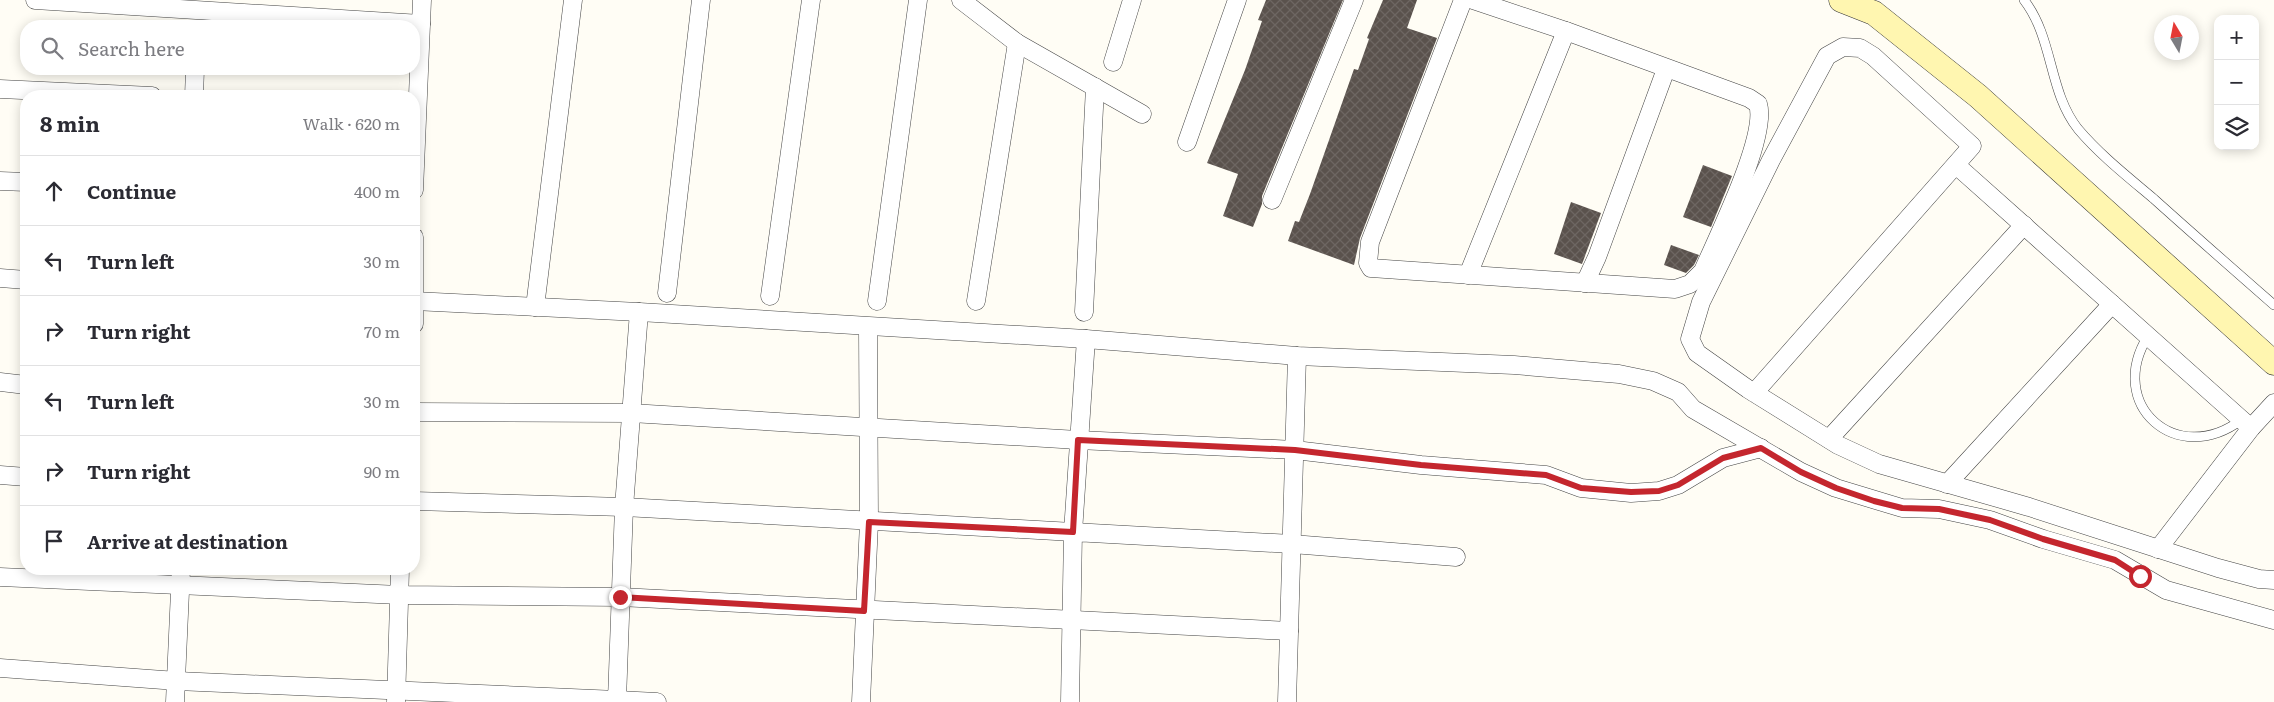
<!DOCTYPE html>
<html lang="en">
<head>
<meta charset="utf-8">
<style>
  :root { --surface:#fff; --page:#f7f7f7; --text:#2b2b33; --muted:#7c7c81; --line:#e1e1e2 }
  body { margin:0; font-family:Literata,serif; background:var(--page); color:var(--text) }
  .controls { position:absolute; right:15px; top:15px; display:grid; overflow:hidden; border-radius:10px; box-shadow:0 2px 12px #0003 }
  .controls button { width:45px; height:45px; display:grid; place-items:center; padding:0; border:0; border-bottom:1px solid var(--line); background:var(--surface); color:var(--text); font:25px sans-serif }
  .compass { position:absolute; left:2154px; top:15px; width:45px; height:45px; border-radius:50%; background:var(--surface); box-shadow:0 2px 12px #0003; rotate:350deg }
  .stop { position:absolute; width:15px; height:15px; margin:-11px; border:4px solid #c4262e; border-radius:50%; background:#fff }
  .stop.end { background:#c4262e; border-color:#fff; box-shadow:0 1px 5px #0008 }
  .list { margin:0; padding:0; list-style:none }
  h2 { display:flex; justify-content:space-between; align-items:center; height:65px; margin:0; padding:0 20px; font-size:21px }
  h2 small { font-size:16px; font-weight:400; color:var(--muted) }
  .list li { display:grid; grid-template-columns:32px 1fr auto; gap:15px; align-items:center; box-sizing:border-box; height:70px; padding:0 20px; border-top:1px solid var(--line) }
  .list b { display:block; font-size:19px; white-space:nowrap }
  .list em { font-size:16px; font-style:normal; color:var(--muted) }
  .icon { flex:none; width:28px; height:28px; fill:none; stroke:currentColor; stroke-width:2; stroke-linecap:round; stroke-linejoin:round }
  .map { position:relative; flex:none; width:2274px; height:702px; overflow:hidden }
  .search { position:absolute; background:var(--surface); box-shadow:0 2px 12px #0003; left:20px; top:20px; width:400px; height:55px; display:flex; align-items:center; gap:12px; box-sizing:border-box; padding:0 18px; border-radius:20px; color:var(--muted); font-size:19px }
  .panel { position:absolute; background:var(--surface); box-shadow:0 2px 12px #0003; left:20px; top:90px; width:400px; height:485px; border-radius:20px }
  .map>svg:first-child { display:block }
  .building { fill:url(#building-cross-hatch) }
  .lines { fill:none; stroke-linecap:round; stroke-linejoin:round }
  .service-casing { stroke:#444; stroke-width:10 }
  .minor-casing { stroke:#444; stroke-width:19 }
  .secondary-casing { stroke:#333; stroke-width:25 }
  .service { stroke:#fff; stroke-width:9 }
  .minor { stroke:#fff; stroke-width:18 }
  .secondary { stroke:#fff6b0; stroke-width:24 }
  .route { stroke:#c4262e; stroke-width:6 }
</style>
</head>
<body>
<div class="map">
<svg width="2274" height="702" viewBox="0 0 2274 702">
  <defs>
    <pattern id="building-cross-hatch" width="8" height="8" patternUnits="userSpaceOnUse" patternTransform="scale(1.25)"><rect width="8" height="8" fill="#5a524d"/><path d="M0 0l8 8M0 8l8-8" fill="none" stroke="#6d6662"/></pattern>
  </defs>
  <rect width="100%" height="100%" fill="#fffdf5"/>
  <!-- building -->
  <g class="building">
    <path d="M1266,0H1343L1262,196V204L1253,227L1223,216L1238,174L1207,163L1245,70L1262,21L1258,20Z"/>
    <path d="M1383,0H1417L1407,28L1437,38L1360,238L1354,265L1288,241L1295,221L1299,222L1310,194L1354,69L1358,70L1369,39L1367,38Z"/>
    <path d="M1703,165L1732,176L1711,227L1683,217Z"/>
    <path d="M1571,202L1601,213L1582,264L1554,254Z"/>
    <path d="M1671,245L1699,255L1694,265L1686,273L1664,265Z"/>
  </g>
  <g class="lines">
    <defs>
      <g id="service">
        <path d="M2024,0C2054,39 2048,91 2078,129C2100,155 2128,177 2154,199C2194,235 2234,270 2274,305"/>
        <path d="M2148,336C2105,405 2177,468 2241,420"/>
      </g>
      <g id="minor">
        <path d="M35,0L421,24"/>
        <path d="M961,0L1017,43L1142,114"/>
        <path d="M1463,0L1370,242L1368,263L1371,268L1675,289L1690,284L1703,271C1718,236 1768,136 1758,104L1749,98L1566,31L1473,0"/>
        <path d="M1113,62L1132,0"/>
        <path d="M0,89L152,96"/>
        <path d="M194,96L195,69"/>
        <path d="M1187,142L1237,0"/>
        <path d="M1956,165L2251,428"/>
        <path d="M0,181L26,182"/>
        <path d="M414,190L422,0"/>
        <path d="M1272,200L1354,0"/>
        <path d="M414,237V324"/>
        <path d="M1468,275L1566,31"/>
        <path d="M0,278L26,280"/>
        <path d="M1585,283L1597,257L1666,69"/>
        <path d="M667,293L701,0"/>
        <path d="M770,296L811,0"/>
        <path d="M414,301L639,312L1086,339L1297,356L1514,365L1619,374L1653,381L1678,392L1693,409L1801,472L1836,488L1902,508L1939,509L1990,520L2043,539L2115,560L2166,590L2274,620"/>
        <path d="M877,301L918,0"/>
        <path d="M976,301L1017,43"/>
        <path d="M535,307L573,0"/>
        <path d="M1084,312L1095,87"/>
        <path d="M0,382L26,385"/>
        <path d="M1754,393L1972,146L1873,56L1860,48L1843,47L1827,56L1771,160L1701,302L1690,339L1697,353L1748,389L1838,445L1879,464L2029,507L2218,568L2259,579L2274,580"/>
        <path d="M414,412L631,413L1078,440L1295,450L1421,465L1546,475L1581,488L1631,493L1659,491L1678,485L1723,458L1761,448"/>
        <path d="M1829,439L2024,225"/>
        <path d="M0,475L26,477"/>
        <path d="M1947,484L2112,304"/>
        <path d="M414,501L624,507L1073,532L1086,339"/>
        <path d="M2158,549L2251,428L2274,403"/>
        <path d="M0,577L400,595L620,597L1289,631"/>
        <path d="M0,668L177,681L617,700L624,507L639,312"/>
        <path d="M175,702L181,569"/>
        <path d="M396,702L400,569"/>
        <path d="M616,702L617,700L657,702"/>
        <path d="M861,702L869,522L868,327"/>
        <path d="M1070,702L1073,532L1292,544L1456,557"/>
        <path d="M1287,702L1297,356"/>
      </g>
      <path id="secondary" d="M1841,0L1874,13L1978,96L2274,363"/>
    </defs>
    <!-- service casing -->
    <use href="#service" class="service-casing"/>
    <!-- minor casing -->
    <use href="#minor" class="minor-casing"/>
    <!-- secondary casing -->
    <use href="#secondary" class="secondary-casing"/>
    <!-- service -->
    <use href="#service" class="service"/>
    <!-- minor -->
    <use href="#minor" class="minor"/>
    <!-- secondary -->
    <use href="#secondary" class="secondary"/>
  </g>
  <g class="lines">
    <!-- route -->
    <path class="route" d="M620,597L864,611L869,522L1073,532L1078,440L1295,450L1421,465L1546,475L1581,488L1631,492L1659,491L1678,485L1723,458L1761,448L1801,472L1836,488L1874,501L1902,508L1939,509L1990,520L2043,539L2115,560L2140,576"/>
  </g>
</svg>
<div class="controls">
<button>+</button>
<button>−</button>
<button><svg class="icon" aria-label="layers" viewBox="0 0 24 24"><path d="M12 4l9 5-9 5-9-5zM3 14l9 5 9-5"/></svg></button>
</div>
<svg class="compass" viewBox="-18 -18 36 36"><path d="M0-13l5 13h-10z" fill="#e53935"/><path d="M0 13l5-13h-10z" fill="#7c7c81"/></svg>
<div class="stop" style="left:2140px;top:576px"></div>
<div class="stop end" style="left:620px;top:597px"></div>
<div class="search"><svg class="icon" aria-label="search" viewBox="0 0 24 24"><circle cx="10" cy="10" r="6"/><path d="M15 15l6 6"/></svg>Search here</div>
<section class="panel">
<h2>8 min<small>Walk · 620 m</small></h2>
<ul class="list">
<li><svg class="icon" aria-label="ahead" viewBox="0 0 24 24"><path d="M12 20V5M6 11l6-6 6 6"/></svg><div><b>Continue</b></div><em>400 m</em></li>
<li><svg class="icon" aria-label="left" viewBox="0 0 24 24"><path d="M17 20v-9H6M10 6l-5 5 5 5"/></svg><div><b>Turn left</b></div><em>30 m</em></li>
<li><svg class="icon" aria-label="right" viewBox="0 0 24 24"><path d="M7 20v-9h11M14 6l5 5-5 5"/></svg><div><b>Turn right</b></div><em>70 m</em></li>
<li><svg class="icon" aria-label="left" viewBox="0 0 24 24"><path d="M17 20v-9H6M10 6l-5 5 5 5"/></svg><div><b>Turn left</b></div><em>30 m</em></li>
<li><svg class="icon" aria-label="right" viewBox="0 0 24 24"><path d="M7 20v-9h11M14 6l5 5-5 5"/></svg><div><b>Turn right</b></div><em>90 m</em></li>
<li><svg class="icon" aria-label="arrive" viewBox="0 0 24 24"><path d="M6 21V4h12l-3 4 3 4H6"/></svg><div><b>Arrive at destination</b></div></li>
</ul>
</section>
</div>
</body>
</html>
